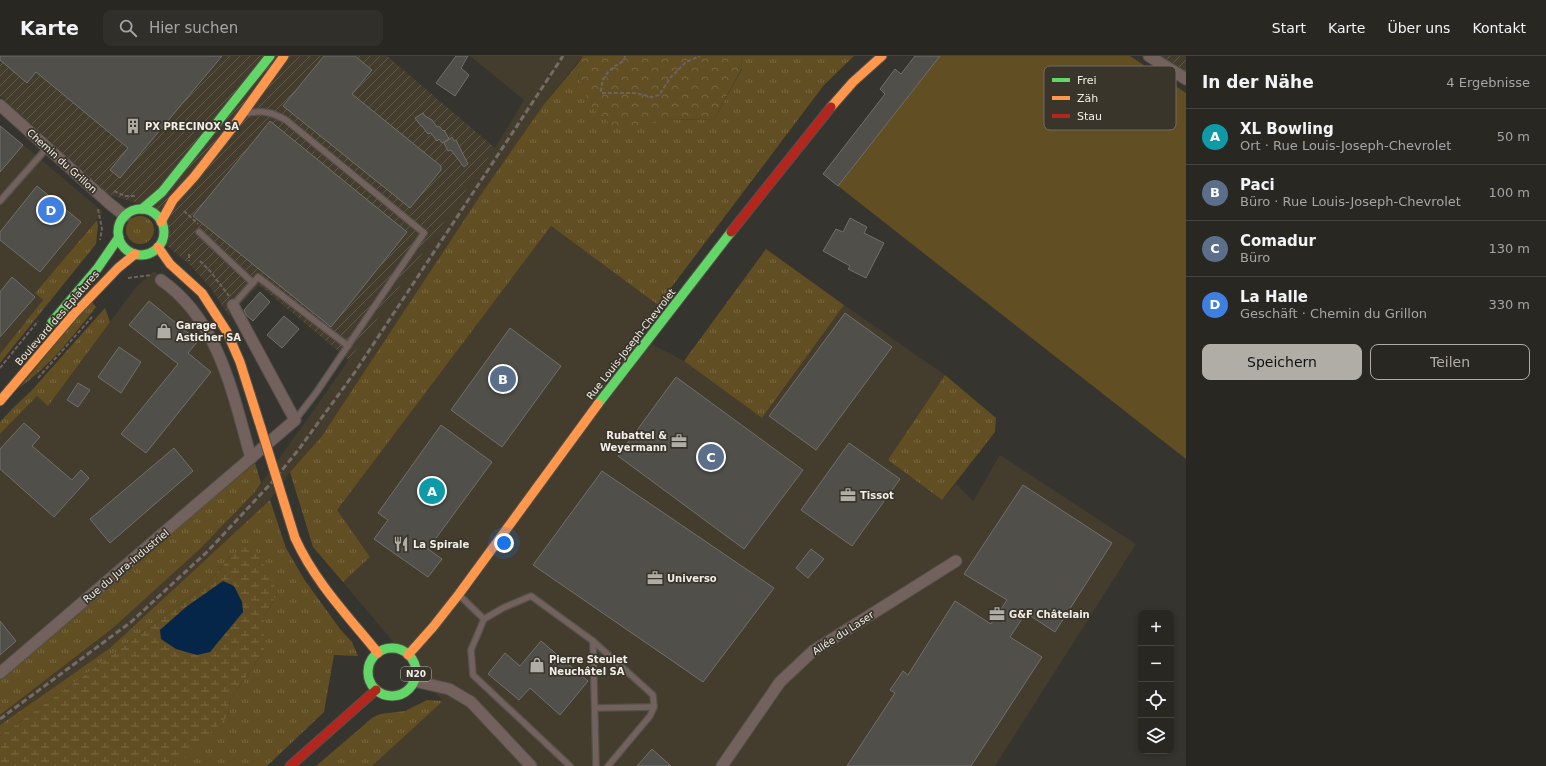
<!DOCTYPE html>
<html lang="de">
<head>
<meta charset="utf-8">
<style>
  :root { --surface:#282722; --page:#302f2a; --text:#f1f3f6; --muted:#a5a5a5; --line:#444440; --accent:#b0ada6 }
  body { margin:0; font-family:"DejaVu Sans",sans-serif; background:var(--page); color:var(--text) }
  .controls { position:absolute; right:12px; bottom:12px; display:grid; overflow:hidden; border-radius:8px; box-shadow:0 2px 6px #0003 }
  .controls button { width:36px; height:36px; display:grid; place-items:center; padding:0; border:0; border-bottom:1px solid var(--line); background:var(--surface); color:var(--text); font:20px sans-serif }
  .you { position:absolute; left:504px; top:487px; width:14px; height:14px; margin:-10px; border:3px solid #fff; border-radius:50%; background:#1a73e8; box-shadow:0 0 0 6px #1a73e833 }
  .badge { display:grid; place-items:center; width:26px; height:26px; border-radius:50%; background:var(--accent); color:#fff; font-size:13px; font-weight:700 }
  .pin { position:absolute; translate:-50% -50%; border:2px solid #fff; box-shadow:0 1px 4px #0006 }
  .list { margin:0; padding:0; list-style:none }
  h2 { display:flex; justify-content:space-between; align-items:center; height:52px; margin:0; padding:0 16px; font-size:17px }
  h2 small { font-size:13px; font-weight:400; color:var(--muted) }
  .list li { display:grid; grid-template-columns:26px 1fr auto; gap:12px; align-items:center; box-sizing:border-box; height:56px; padding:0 16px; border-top:1px solid var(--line) }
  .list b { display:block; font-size:15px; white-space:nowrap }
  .list p { margin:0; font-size:13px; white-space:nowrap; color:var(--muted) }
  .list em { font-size:13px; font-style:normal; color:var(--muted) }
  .actions { display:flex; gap:8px; padding:12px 16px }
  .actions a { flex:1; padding:9px 0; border:1px solid var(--accent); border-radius:8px; text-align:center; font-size:14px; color:var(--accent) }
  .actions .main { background:var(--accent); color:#111 }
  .icon { flex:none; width:22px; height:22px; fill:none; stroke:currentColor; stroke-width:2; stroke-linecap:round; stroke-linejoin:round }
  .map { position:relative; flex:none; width:1186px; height:710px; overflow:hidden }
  header { display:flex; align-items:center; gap:24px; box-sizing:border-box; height:56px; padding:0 20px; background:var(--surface); border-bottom:1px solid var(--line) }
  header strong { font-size:19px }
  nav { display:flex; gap:22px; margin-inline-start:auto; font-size:14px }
  .search { width:280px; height:36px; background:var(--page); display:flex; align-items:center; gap:10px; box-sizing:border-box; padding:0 14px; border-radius:8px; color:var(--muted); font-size:15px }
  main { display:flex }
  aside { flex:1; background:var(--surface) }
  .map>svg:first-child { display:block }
  .built { fill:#443d2d }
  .industrial { fill:url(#industrial-furrows) }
  .grass { fill:url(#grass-tufts) }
  .forest { fill:url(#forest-crowns) }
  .wetland { fill:url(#wetland-marsh) }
  .pitch { fill:#614e22 }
  .water { fill:#062649 }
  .building { fill:#504f4a; stroke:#716f6a }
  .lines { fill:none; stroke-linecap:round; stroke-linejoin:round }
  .lane-casing { stroke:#53514c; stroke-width:8 }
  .street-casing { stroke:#53514c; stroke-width:13 }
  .fast-casing { stroke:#53514c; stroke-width:11 }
  .slow-casing { stroke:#53514c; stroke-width:11 }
  .jam-casing { stroke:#53514c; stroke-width:11 }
  .path { stroke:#6c625e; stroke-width:2; stroke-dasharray:4 2; stroke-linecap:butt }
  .lane { stroke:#72615c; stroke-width:5.5 }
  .street { stroke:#72615c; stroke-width:11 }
  .fast { stroke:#63d668; stroke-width:9 }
  .slow { stroke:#ff974d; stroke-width:9 }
  .jam { stroke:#b3261e; stroke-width:9 }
  .rail { stroke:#766b67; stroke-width:3; stroke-dasharray:6 3; stroke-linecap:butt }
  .slow-bridge-casing { stroke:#53514c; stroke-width:11; stroke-linecap:butt }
  .slow-bridge { stroke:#ff974d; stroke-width:9 }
  .labels { text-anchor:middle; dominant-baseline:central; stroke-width:3.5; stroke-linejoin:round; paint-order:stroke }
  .shield { fill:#3a352b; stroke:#bab6af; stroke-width:1 }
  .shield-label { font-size:9px; font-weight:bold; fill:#f1eee7 }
  .poi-label { font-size:10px; font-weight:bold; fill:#f1eee7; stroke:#3a352b; text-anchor:start }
  .street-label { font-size:10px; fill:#f1eee7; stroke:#3a352b }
  .key { fill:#3a352b; stroke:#716c63; stroke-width:1 }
  .key-label { font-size:11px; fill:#f1eee7 }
</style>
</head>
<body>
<header>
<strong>Karte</strong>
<div class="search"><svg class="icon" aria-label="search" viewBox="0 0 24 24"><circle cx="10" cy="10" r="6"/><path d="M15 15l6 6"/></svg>Hier suchen</div>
<nav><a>Start</a><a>Karte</a><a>Über uns</a><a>Kontakt</a></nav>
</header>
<main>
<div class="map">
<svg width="1186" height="710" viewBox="0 0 1186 710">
  <defs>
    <pattern id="industrial-furrows" width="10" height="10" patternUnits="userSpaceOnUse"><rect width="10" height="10" fill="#443d2d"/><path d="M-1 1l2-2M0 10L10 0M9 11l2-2" fill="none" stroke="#5f594b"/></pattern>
    <pattern id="grass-tufts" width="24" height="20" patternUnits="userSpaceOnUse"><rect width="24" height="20" fill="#614e22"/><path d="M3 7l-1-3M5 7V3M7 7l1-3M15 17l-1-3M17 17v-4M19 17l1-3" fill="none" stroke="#786842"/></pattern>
    <pattern id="forest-crowns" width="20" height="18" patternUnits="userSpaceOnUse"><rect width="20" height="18" fill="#614e22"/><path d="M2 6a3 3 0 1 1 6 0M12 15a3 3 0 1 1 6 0" fill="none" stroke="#786842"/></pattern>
    <pattern id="wetland-marsh" width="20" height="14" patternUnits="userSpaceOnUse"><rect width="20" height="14" fill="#614e22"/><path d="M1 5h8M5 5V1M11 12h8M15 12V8" fill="none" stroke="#786842"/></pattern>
  </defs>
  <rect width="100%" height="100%" fill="#36342e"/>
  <!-- built -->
  <g class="built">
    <path d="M470,0H583L545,47L322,380L290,416L270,444L110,592L0,669V659L113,572L200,493L254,437L309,361L495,92L524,44Z"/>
    <path d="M0,69L103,156L35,237L43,244L0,298Z"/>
    <path d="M551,170L658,249L637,278L655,290L684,305L762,362L844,249L945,319L889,405L942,444L956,428L973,445L1000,399L1136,488L995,710H372L443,645L343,526L370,501L336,454Z"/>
    <path d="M154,215L181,237L201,260L248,381L258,404L0,621V378L37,340L48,349L136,231Z"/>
  </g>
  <!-- industrial -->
  <g class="industrial">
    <path d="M0,0H387L495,92L349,304L259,229L229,260L210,231L190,209L166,189V164L143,149L110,139L0,40Z"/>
    <path d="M1149,0H1186V23Z"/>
  </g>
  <!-- grass -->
  <g class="grass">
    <path d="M741,0H854L824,29L658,249L551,170L337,454L370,501L343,526L313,491L290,416L322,380L482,137L545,47L577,9L579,24L667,64L714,63L742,13Z"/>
    <circle cx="140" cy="174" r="14"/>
    <path d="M97,164L98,170L96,188L0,307V298L43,244L35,237Z"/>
    <path d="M766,193L844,249L762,362L684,305Z"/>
    <path d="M91,245L96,251C72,281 51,309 19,332Z"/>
    <path d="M105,252L110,266L48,350L37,340L0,378V366L13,352L32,334Z"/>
    <path d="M945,319L996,362L995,376L942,444L888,404Z"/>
    <path d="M255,407L261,427L254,437L200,493L113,572L0,659V621Z"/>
    <path d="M270,444L286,492L304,523L340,573L352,586L358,600L334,599L324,656L267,710H162L228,660L230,644L264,595V560L278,537L232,499L206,529L70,630L0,680V669L110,592Z"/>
    <path d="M427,644L443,645L372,710H316L372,662L380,658L405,655Z"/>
  </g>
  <!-- forest -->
  <path class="forest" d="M583,0H741L742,12L714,63L667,64L616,73L592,52L579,24L577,9Z"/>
  <!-- wetland -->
  <path class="wetland" d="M249,489L258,498L278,537L264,560V595L230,644L228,660L176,710H0V680L70,630L206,529L232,499Z"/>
  <!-- pitch -->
  <path class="pitch" d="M940,0H1130L1186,37V403L838,130Z"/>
  <!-- water -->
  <path class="water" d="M223,525L234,530L242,546L243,556L210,596L197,599L176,593L161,583L160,574L186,551Z"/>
  <!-- building -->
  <g class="building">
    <path d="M0,0H222L120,122L110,114L128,92L36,16L27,27L0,4Z"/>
    <path d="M324,0H355L372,14L352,38L441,110V114L410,152L283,50Z"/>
    <path d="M456,0H468L461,12L469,19L455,40L436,27Z"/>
    <path d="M915,0H940L838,130L823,118L885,38L880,33L895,13L901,18Z"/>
    <path d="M423,57L425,60L432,64L437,71L439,70L443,75L444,74L449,83L442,87L439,83L437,85L431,77L428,78L422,70H421L415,62Z"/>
    <path d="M270,65L407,176L331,271L193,160Z"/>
    <path d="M0,70L23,89L0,116Z"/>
    <path d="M452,81L454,85L456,84L468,108L464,111L451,94L448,95L444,87Z"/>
    <path d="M37,130L81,166L40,216L0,184V176Z"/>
    <path d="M850,162L867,171L864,177L884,187L866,222L848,213L850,210L823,195L836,173L843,176Z"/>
    <path d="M12,221L35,241L0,281V236Z"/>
    <path d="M260,236L270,246L253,265L246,259L244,254Z"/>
    <path d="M149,245L198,285L188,297L211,316L146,397L121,378L178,308L129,269Z"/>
    <path d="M845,257L892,291L816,394L769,360Z"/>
    <path d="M284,260L299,273L282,292L267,279Z"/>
    <path d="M510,272L561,310L502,391L451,354Z"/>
    <path d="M119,291L141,306L121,337L98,321Z"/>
    <path d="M676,321L803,414L744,493L618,400Z"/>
    <path d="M78,327L90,334L78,351L67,344Z"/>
    <path d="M24,367L40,381L32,390L72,424L81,414L89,422L54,461L0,413V393Z"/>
    <path d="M441,369L492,406L428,493L442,503L428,521L374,483L388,464L378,457Z"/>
    <path d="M849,387L900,423L852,490L801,454Z"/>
    <path d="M174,392L193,415L110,487L90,463Z"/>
    <path d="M602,415L774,532L703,626L533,509Z"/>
    <path d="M1023,429L1112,487L1055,576L1026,557L1010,581L1042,601L971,710H847L895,637L890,634L903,615L908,619L955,545L991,568L1007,544L964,518Z"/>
    <path d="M811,493L824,503L808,522L796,512Z"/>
    <path d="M0,565L16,585L0,599Z"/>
    <path d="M541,585L588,625L560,659L530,632L519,644L488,618L505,597L520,610Z"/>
    <path d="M652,693L671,710H637Z"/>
  </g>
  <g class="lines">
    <defs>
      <g id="lane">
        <path d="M248,57C264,54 273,57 286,64L424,177L316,337L295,364"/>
        <path d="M0,145L47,92"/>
        <path d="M199,176L253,227"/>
        <path d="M233,249L258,221L348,290"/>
        <path d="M459,539L484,563"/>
        <path d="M593,585L596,710"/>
        <path d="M595,652L654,651"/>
        <path d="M570,710L473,619L471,594L484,563L503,552L531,540L593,585L653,639L654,651L650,660L608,710"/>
      </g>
      <g id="street">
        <path d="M1149,0L1186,23"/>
        <path d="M0,49L110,148L125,160"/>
        <path d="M161,224C219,264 233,339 251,402"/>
        <path d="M0,617L295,364L233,249"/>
        <path d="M414,625L449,633L471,646L531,710"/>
        <path d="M722,710L780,626L813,595L956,505"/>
      </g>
      <g id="fast">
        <path d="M142,153L162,136L270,0"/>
        <circle cx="141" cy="176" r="23"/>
        <path d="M52,266L97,213L119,181"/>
        <path d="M598,348L731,176"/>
        <circle cx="392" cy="616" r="24"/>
      </g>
      <g id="slow">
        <path d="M831,51L853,26L882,0"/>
        <path d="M161,166L173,144L194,121L233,71L284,0"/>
        <path d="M158,191L170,208L202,237L227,276L240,306L261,372"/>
        <path d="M0,345L73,259L118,212L135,198"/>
        <path d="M295,482C315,526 348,560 378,597"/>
        <path d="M408,599L433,571L459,538L598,348"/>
      </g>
      <g id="jam">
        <path d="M731,176L831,51"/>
        <path d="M290,710L376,634"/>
      </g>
    </defs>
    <!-- lane casing -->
    <use href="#lane" class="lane-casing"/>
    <!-- street casing -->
    <use href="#street" class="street-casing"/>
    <!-- fast casing -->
    <use href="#fast" class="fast-casing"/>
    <!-- slow casing -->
    <use href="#slow" class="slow-casing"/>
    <!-- jam casing -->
    <use href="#jam" class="jam-casing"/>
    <!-- path -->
    <g class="path">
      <path d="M625,0L624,5C609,12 601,21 601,37H635L652,41L659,39L671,21L686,6L700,0"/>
      <path d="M114,135L125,140H135"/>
      <path d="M98,153L102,173L100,184"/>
      <path d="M184,155L198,168"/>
      <path d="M189,198V205"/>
      <path d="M200,205L210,215L229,240"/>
      <path d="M128,222L152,219"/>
      <path d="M0,312L38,265"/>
      <path d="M38,322L92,261"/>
    </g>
    <!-- lane -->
    <use href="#lane" class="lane"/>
    <!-- street -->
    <use href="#street" class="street"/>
    <!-- fast -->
    <use href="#fast" class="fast"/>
    <!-- slow -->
    <use href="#slow" class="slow"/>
    <!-- jam -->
    <use href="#jam" class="jam"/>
    <!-- rail -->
    <path class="rail" d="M0,663L131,566L208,495L274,424L299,393L355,316L563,0"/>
    <defs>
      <path id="slow-bridge" d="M261,372L295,482"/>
    </defs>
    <!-- slow-bridge casing -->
    <use href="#slow-bridge" class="slow-bridge-casing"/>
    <!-- slow-bridge -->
    <use href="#slow-bridge" class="slow-bridge"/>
  </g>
  <!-- icons -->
  <defs>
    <symbol id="building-bare" viewBox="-9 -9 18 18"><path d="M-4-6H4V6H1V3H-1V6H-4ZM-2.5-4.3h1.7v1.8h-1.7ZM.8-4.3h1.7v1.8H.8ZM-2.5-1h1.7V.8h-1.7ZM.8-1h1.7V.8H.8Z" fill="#b0ada6" stroke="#3a352b" stroke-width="2.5" paint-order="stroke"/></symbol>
    <symbol id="shop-bare" viewBox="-9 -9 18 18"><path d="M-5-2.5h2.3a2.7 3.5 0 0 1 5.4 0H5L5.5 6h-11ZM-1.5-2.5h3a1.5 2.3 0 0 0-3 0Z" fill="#b0ada6" stroke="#3a352b" stroke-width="2.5" paint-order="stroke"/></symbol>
    <symbol id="office-bare" viewBox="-9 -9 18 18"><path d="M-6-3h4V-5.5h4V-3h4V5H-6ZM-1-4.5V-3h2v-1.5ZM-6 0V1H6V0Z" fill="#b0ada6" stroke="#3a352b" stroke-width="2.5" paint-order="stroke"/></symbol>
    <symbol id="restaurant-bare" viewBox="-9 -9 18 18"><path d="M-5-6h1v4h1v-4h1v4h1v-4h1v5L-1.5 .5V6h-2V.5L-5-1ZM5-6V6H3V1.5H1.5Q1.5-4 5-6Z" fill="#b0ada6" stroke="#3a352b" stroke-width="2.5" paint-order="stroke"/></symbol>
  </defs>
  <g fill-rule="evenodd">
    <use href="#building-bare" x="122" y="59" width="22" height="22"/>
    <use href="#shop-bare" x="153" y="264" width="22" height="22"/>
    <use href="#office-bare" x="668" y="374" width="22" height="22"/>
    <use href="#office-bare" x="837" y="428" width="22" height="22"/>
    <use href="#restaurant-bare" x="390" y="477" width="22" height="22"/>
    <use href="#office-bare" x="644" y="511" width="22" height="22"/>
    <use href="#office-bare" x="986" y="547" width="22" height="22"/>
    <use href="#shop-bare" x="526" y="598" width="22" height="22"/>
  </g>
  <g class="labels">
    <!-- shield labels -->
    <rect class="shield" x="401" y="611" width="30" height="14" rx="3"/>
    <g class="shield-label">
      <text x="416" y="618">N20</text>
    </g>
    <!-- poi labels -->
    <g class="poi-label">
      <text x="145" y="70">PX PRECINOX SA</text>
      <text x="176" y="269">Garage<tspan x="176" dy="12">Asticher SA</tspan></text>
      <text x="667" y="379" text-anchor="end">Rubattel &amp;<tspan x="667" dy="12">Weyermann</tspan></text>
      <text x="860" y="439">Tissot</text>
      <text x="413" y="488">La Spirale</text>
      <text x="667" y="522">Universo</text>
      <text x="1009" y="558">G&amp;F Châtelain</text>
      <text x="549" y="603">Pierre Steulet<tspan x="549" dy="12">Neuchâtel SA</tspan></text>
    </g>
    <!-- street labels -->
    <g class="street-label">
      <text transform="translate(62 105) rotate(42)">Chemin du Grillon</text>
      <text transform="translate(57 262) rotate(-49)">Boulevard des Eplatures</text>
      <text transform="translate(631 288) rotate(-52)">Rue Louis-Joseph-Chevrolet</text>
      <text transform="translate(126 510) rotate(-40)">Rue du Jura-Industriel</text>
      <text transform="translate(843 577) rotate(-33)">Allée du Laser</text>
    </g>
  </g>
  <!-- legend -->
  <rect x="1044" y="10" width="132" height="64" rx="6" class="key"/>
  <rect x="1052" y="22" width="18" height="4" fill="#63d668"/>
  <rect x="1052" y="40" width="18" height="4" fill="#ff974d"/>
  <rect x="1052" y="58" width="18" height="4" fill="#b3261e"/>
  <g class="key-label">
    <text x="1077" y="28">Frei</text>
    <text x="1077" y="46">Zäh</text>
    <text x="1077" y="64">Stau</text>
  </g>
</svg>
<div class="controls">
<button>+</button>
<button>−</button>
<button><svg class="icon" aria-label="locate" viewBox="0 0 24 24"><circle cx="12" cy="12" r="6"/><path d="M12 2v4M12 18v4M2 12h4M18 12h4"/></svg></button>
<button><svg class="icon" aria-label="layers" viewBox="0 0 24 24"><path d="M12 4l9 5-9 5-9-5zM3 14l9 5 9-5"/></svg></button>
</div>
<div class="you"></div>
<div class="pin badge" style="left:432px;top:435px;background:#0f9aa8">A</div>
<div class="pin badge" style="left:503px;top:323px;background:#5c6f8a">B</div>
<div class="pin badge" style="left:711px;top:401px;background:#5c6f8a">C</div>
<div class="pin badge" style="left:51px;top:154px;background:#3f7fe0">D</div>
</div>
<aside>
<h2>In der Nähe<small>4 Ergebnisse</small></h2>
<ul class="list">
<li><span class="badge" style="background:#0f9aa8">A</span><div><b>XL Bowling</b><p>Ort · Rue Louis-Joseph-Chevrolet</p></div><em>50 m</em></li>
<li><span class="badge" style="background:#5c6f8a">B</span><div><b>Paci</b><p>Büro · Rue Louis-Joseph-Chevrolet</p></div><em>100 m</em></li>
<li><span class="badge" style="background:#5c6f8a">C</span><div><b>Comadur</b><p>Büro</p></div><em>130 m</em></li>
<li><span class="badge" style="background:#3f7fe0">D</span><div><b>La Halle</b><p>Geschäft · Chemin du Grillon</p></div><em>330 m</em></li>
</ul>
<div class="actions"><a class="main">Speichern</a><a>Teilen</a></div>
</aside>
</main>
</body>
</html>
